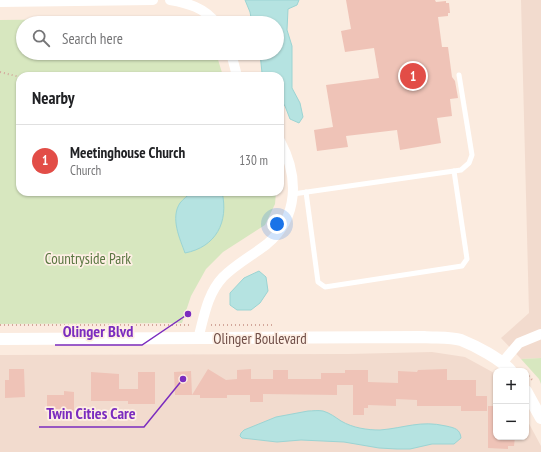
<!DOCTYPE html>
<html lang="en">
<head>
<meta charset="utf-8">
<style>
  :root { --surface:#fff; --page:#f6f6f6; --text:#202124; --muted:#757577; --line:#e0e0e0; --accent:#e24d47 }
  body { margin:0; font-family:"PT Sans Narrow",sans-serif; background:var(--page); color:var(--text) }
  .controls { position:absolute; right:12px; bottom:12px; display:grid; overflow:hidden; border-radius:8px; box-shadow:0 1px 3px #0004 }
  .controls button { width:36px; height:36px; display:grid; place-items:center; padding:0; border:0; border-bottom:1px solid var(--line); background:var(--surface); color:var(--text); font:20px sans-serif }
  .you { position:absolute; left:277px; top:224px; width:14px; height:14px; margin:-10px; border:3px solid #fff; border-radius:50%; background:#1a73e8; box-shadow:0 0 0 6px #1a73e833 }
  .badge { display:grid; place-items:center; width:26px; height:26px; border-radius:50%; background:var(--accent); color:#fff; font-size:13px; font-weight:700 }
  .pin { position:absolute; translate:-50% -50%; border:2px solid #fff; box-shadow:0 1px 4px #0006 }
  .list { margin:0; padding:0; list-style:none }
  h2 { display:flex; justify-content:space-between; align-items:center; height:52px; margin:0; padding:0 16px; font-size:17px }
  h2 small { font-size:13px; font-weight:400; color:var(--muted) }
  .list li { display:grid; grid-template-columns:26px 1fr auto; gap:12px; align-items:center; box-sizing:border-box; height:72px; padding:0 16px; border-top:1px solid var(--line) }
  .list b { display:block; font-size:15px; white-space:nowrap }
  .list p { margin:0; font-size:13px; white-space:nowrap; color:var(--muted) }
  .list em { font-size:13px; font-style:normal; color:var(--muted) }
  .icon { flex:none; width:22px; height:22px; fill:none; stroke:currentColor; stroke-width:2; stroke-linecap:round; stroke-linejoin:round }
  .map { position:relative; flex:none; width:541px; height:452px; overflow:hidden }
  .search { position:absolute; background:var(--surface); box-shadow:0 1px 3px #0004; left:16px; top:16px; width:268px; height:44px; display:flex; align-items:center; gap:10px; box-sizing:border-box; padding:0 14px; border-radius:22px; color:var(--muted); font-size:15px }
  .panel { position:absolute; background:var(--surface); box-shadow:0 1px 3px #0004; left:16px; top:72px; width:268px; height:124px; border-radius:12px }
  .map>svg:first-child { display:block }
  .residential { fill:#f2dbce }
  .green { fill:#d7e7bf }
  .water { fill:#b5e3e1; stroke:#9bd4d3 }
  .building { fill:#efc3b7 }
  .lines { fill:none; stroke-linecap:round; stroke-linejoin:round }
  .path { stroke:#d3a79b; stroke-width:2; stroke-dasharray:1 3; stroke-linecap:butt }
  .service { stroke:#fff; stroke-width:5 }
  .minor { stroke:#fff; stroke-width:10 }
  .tertiary { stroke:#fff; stroke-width:12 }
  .labels { text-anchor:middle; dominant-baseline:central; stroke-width:3.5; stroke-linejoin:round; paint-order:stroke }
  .park-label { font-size:15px; fill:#5a7641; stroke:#feefe4 }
  .street-label { font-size:15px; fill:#704f48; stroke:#feefe4 }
  .leader { fill:none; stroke:#7b2cbf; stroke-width:1.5 }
  .callout-dot { fill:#7b2cbf; stroke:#feefe4; stroke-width:1.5 }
  .callout-label { font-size:16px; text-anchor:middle; font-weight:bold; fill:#7b2cbf; stroke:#feefe4; stroke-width:3.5; stroke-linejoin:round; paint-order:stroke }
</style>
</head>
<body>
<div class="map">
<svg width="541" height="452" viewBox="0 0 541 452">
  <rect width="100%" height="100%" fill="#fbebdf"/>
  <!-- residential -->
  <g class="residential">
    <path d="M521,0H541V358L521,359L501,338L529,313Z"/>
    <path d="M432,352L465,357L496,374V437H526V418L541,446V452H0V355L348,354Z"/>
  </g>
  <!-- green -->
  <g class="green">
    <path d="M180,18L189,23H23V53H216L223,76H20V192H276L275,204L265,225L223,252L206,269L191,296L182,323L0,324V20Z"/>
    <path d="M541,358V384L539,379L521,359Z"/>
  </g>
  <!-- water -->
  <g class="water">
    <path d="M245,0H299L297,5L288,9L287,30L292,46V88L300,103L303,117L299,123L290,119L285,106L280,99V76H263L262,73L260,53H277V23H252L250,12Z"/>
    <path d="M191,192H222C229,222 216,247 185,253C180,239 170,218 180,203C183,199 188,196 191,192Z"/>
    <path d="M259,271L266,277L268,291L260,303L251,310H237L230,305V293L244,278Z"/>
    <path d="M308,411C312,411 318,410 323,411C330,413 335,417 341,421C353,428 367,430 380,430C405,428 420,420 446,426C455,428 460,429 461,438L454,444H432L410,449H397L379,448L344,442L301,440L277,442L242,438L240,436L241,433L244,430L276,417Z"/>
  </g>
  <!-- building -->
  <g class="building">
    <path d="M346,0H435L436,2L446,1V3H449L450,13H448V16L438,17L442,47H448L452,77L455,81L458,98L450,99L452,116L437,118L441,143L400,150L397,130L346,136L348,147L317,151L314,130L333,127L326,85L379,78L374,48L345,52L341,31L351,29Z"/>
    <path d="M9,369H24L25,397L5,398V380H9Z"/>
    <path d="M208,369L226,380L237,379V370L251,369V379H273V370H288V379H321V373H345V370H368V382L398,383V371L417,372L418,370L447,369V380H476V396H487V411H461V406H417V400L396,399V406L368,405V408H364V415H353V385H337V395L263,394V402H250V395H227V398H200V395H192Z"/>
    <path d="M191,371L192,395H175L174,372Z"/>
    <path d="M91,372L119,374V389H138V372H155V404H128V401H91Z"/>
    <path d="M64,391L74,392V413H47V395H64Z"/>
    <path d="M488,406H496V437H515L514,446H508V449L488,448Z"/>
  </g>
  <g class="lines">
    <!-- path -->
    <g class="path">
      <path d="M0,72L20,77"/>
      <path d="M0,325H192"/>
      <path d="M211,325H272"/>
      <path d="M526,373L534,382"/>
    </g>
    <!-- service -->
    <g class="service">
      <path d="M306,192L318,282L325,287L462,266L467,259L454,171"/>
      <path d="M293,194L461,170L469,163L472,155L459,75"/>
    </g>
    <!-- minor -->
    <g class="minor">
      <path d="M170,0C188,3 205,8 216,23"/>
      <path d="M0,2L153,0"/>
      <path d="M231,53L237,76"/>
      <path d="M198,339C204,317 207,294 223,277C236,264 253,255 267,244C299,217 299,176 280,141"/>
      <path d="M502,363L519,343L541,334"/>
    </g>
    <!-- tertiary -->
    <g class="tertiary">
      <path d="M0,339L424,337C435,338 451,337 461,340C476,346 501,359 511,371"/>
      <path d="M526,391L541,418"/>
    </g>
  </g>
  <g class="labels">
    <!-- park labels -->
    <g class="park-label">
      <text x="88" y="258">Countryside Park</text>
    </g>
    <!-- street labels -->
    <g class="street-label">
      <text x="260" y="338">Olinger Boulevard</text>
    </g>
  </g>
  <!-- callouts -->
  <path class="leader" d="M188 314L142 345H55M183 379L144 427H39"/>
  <g class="callout-dot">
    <circle cx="188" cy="314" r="4"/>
    <circle cx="183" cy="379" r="4"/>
  </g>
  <g class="callout-label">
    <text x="98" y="337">Olinger Blvd</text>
    <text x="91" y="419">Twin Cities Care</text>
  </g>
</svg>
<div class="controls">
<button>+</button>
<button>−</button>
</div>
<div class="you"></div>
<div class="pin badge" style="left:413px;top:76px">1</div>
<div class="search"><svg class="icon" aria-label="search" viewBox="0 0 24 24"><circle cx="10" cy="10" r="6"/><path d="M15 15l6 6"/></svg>Search here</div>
<section class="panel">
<h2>Nearby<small></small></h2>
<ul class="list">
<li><span class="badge">1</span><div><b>Meetinghouse Church</b><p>Church</p></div><em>130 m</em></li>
</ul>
</section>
</div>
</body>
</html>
